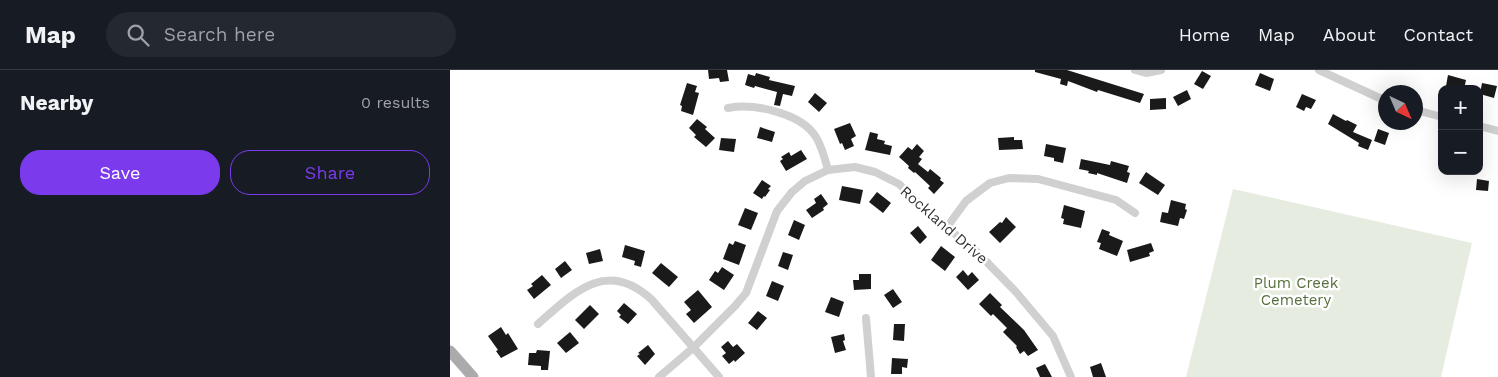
<!DOCTYPE html>
<html lang="en">
<head>
<meta charset="utf-8">
<style>
  :root { --surface:#171b24; --page:#242831; --text:#f1f3f6; --muted:#9ea1a6; --line:#363941; --accent:#7c3aed }
  body { margin:0; font-family:"Work Sans",sans-serif; background:var(--page); color:var(--text) }
  .controls { position:absolute; right:15px; top:15px; display:grid; overflow:hidden; border-radius:10px; box-shadow:0 5px 20px #0002 }
  .controls button { width:45px; height:45px; display:grid; place-items:center; padding:0; border:0; border-bottom:1px solid var(--line); background:var(--surface); color:var(--text); font:25px sans-serif }
  .compass { position:absolute; left:928px; top:15px; width:45px; height:45px; border-radius:50%; background:var(--surface); box-shadow:0 5px 20px #0002; rotate:136deg }
  .list { margin:0; padding:0; list-style:none }
  h2 { display:flex; justify-content:space-between; align-items:center; height:65px; margin:0; padding:0 20px; font-size:21px }
  h2 small { font-size:16px; font-weight:400; color:var(--muted) }
  .actions { display:flex; gap:10px; padding:15px 20px }
  .actions a { flex:1; padding:11px 0; border:1px solid var(--accent); border-radius:20px; text-align:center; font-size:18px; color:var(--accent) }
  .actions .main { background:var(--accent); color:#fff }
  .icon { flex:none; width:28px; height:28px; fill:none; stroke:currentColor; stroke-width:2; stroke-linecap:round; stroke-linejoin:round }
  .map { position:relative; flex:none; width:1048px; height:307px; overflow:hidden }
  header { display:flex; align-items:center; gap:30px; box-sizing:border-box; height:70px; padding:0 25px; background:var(--surface); border-bottom:1px solid var(--line) }
  header strong { font-size:24px }
  nav { display:flex; gap:28px; margin-inline-start:auto; font-size:18px }
  .search { width:350px; height:45px; background:var(--page); display:flex; align-items:center; gap:12px; box-sizing:border-box; padding:0 18px; border-radius:28px; color:var(--muted); font-size:19px }
  main { display:flex }
  aside { flex:1; background:var(--surface) }
  .map>svg:first-child { display:block }
  .green { fill:#e6ecdf }
  .building { fill:#1a1a1a }
  .lines { fill:none; stroke-linecap:round; stroke-linejoin:round }
  .minor { stroke:#d0d0d0; stroke-width:8 }
  .primary { stroke:#ababab; stroke-width:11 }
  .labels { text-anchor:middle; dominant-baseline:central; stroke-width:5; stroke-linejoin:round; paint-order:stroke }
  .street-label { font-size:15px; fill:#333; stroke:#fff }
  .park-label { font-size:15px; fill:#56703f; stroke:#fff }
</style>
</head>
<body>
<header>
<strong>Map</strong>
<div class="search"><svg class="icon" aria-label="search" viewBox="0 0 24 24"><circle cx="10" cy="10" r="6"/><path d="M15 15l6 6"/></svg>Search here</div>
<nav><a>Home</a><a>Map</a><a>About</a><a>Contact</a></nav>
</header>
<main>
<aside>
<h2>Nearby<small>0 results</small></h2>
<ul class="list">
</ul>
<div class="actions"><a class="main">Save</a><a>Share</a></div>
</aside>
<div class="map">
<svg width="1048" height="307" viewBox="0 0 1048 307">
  <rect width="100%" height="100%" fill="#fff"/>
  <!-- green -->
  <path class="green" d="M783,119L1022,173L991,307H736Z"/>
  <!-- building -->
  <g class="building">
    <path d="M258,0H277L279,11L270,12L269,8L259,9Z"/>
    <path d="M585,0H617L694,24L690,33L648,20L647,22L618,11L617,16L610,14L611,9L585,2Z"/>
    <path d="M752,1L761,6L753,19L744,14Z"/>
    <path d="M306,3L320,7L319,10L345,16L342,26L333,24L330,36L324,35L327,22L305,16L304,18L295,15L298,4L305,6Z"/>
    <path d="M810,3L824,9L820,21L805,15Z"/>
    <path d="M998,5L1016,10L1014,19H1007L996,16Z"/>
    <path d="M237,13L247,16L245,22L249,23L243,45L231,41L232,36L230,35Z"/>
    <path d="M1032,13L1047,16L1044,28L1030,24Z"/>
    <path d="M737,20L741,29L728,36L723,27Z"/>
    <path d="M365,23L377,33L369,42L358,32Z"/>
    <path d="M852,24L866,30L861,39L856,37L854,41L846,37Z"/>
    <path d="M716,28V39L700,40V29Z"/>
    <path d="M883,44L896,51L897,50L907,55L903,62L922,70L918,80L908,76L909,73L878,54Z"/>
    <path d="M247,49L257,57L255,59L265,68L256,77L244,67L246,65L239,58Z"/>
    <path d="M400,53L406,66L401,69L404,76L395,80L392,73L390,74L384,59Z"/>
    <path d="M310,57L325,62L322,72L307,68Z"/>
    <path d="M928,59L939,63L935,75L924,71Z"/>
    <path d="M420,62L428,64L427,69L435,71L434,74L442,76L440,85L415,80Z"/>
    <path d="M564,67V70H572L573,79L549,80L548,68Z"/>
    <path d="M271,68L286,69L284,82L269,80Z"/>
    <path d="M467,74L474,81L469,87L472,89L468,94L478,102L480,99L491,108L490,110L494,113L484,124L478,118L480,116L465,102L464,103L458,98L459,96L449,87L458,77L462,80Z"/>
    <path d="M596,74L616,78L613,93L604,91V88L594,86Z"/>
    <path d="M351,80L357,89L336,101L330,91L333,89L331,87L339,82L341,86Z"/>
    <path d="M631,89L660,95L661,91L679,96L677,102L680,103L677,113L647,103V105L638,103L639,101L629,99Z"/>
    <path d="M696,102L715,115L708,125L689,113Z"/>
    <path d="M1027,109L1039,111L1038,121L1026,120Z"/>
    <path d="M312,110L321,116L318,119L320,120L315,127L314,126L312,129L303,123Z"/>
    <path d="M392,116L413,120L410,134L389,130Z"/>
    <path d="M427,122L441,133L433,143L419,132Z"/>
    <path d="M371,124L378,134L373,138L374,140L362,148L356,140L366,133L364,129Z"/>
    <path d="M721,130L736,134L735,139L737,140L734,149L730,148L728,156L710,152L712,142L718,143Z"/>
    <path d="M614,135L635,141L631,158L613,154L614,149L611,148Z"/>
    <path d="M295,138L308,143L301,160L288,155Z"/>
    <path d="M556,147L566,157L550,173L539,162L550,152L552,153Z"/>
    <path d="M344,150L355,155L349,170L338,165Z"/>
    <path d="M468,156L477,167L470,174L460,163Z"/>
    <path d="M652,159L660,162L659,165L673,171L667,186L649,179L651,173L647,172Z"/>
    <path d="M285,171L296,175L289,195L273,189L279,173L283,175Z"/>
    <path d="M701,173L704,181L699,183L700,186L680,192L677,180Z"/>
    <path d="M175,175L195,181L191,197L184,195L185,191L172,187Z"/>
    <path d="M491,176L505,187L495,201L481,190Z"/>
    <path d="M150,179L153,191L139,194L136,183Z"/>
    <path d="M333,182L343,185L338,200L328,196Z"/>
    <path d="M115,191L122,200L111,208L105,199Z"/>
    <path d="M211,193L228,207L219,217L202,203Z"/>
    <path d="M272,197L284,205L274,220L259,210L265,201L268,203Z"/>
    <path d="M513,200L518,206L522,202L529,210L518,220L506,207Z"/>
    <path d="M409,204H421V219L404,220L403,210H409Z"/>
    <path d="M92,205L101,215L84,229L77,220L83,216L81,214Z"/>
    <path d="M322,211L334,216L328,231L316,226Z"/>
    <path d="M443,219L452,232L443,238L434,225Z"/>
    <path d="M248,220L262,237L244,253L236,244L241,240L234,232Z"/>
    <path d="M540,223L552,235L550,237L574,260L588,280L578,286L574,281L570,284L566,277L567,276L553,262L557,258L543,244L541,246L529,234Z"/>
    <path d="M381,227L394,232L389,247L375,242Z"/>
    <path d="M174,233L187,244L178,254L169,247L171,245L167,241Z"/>
    <path d="M140,235L149,244L134,259L125,250Z"/>
    <path d="M308,241L317,248L307,260L298,253Z"/>
    <path d="M444,254H455L454,271L443,270Z"/>
    <path d="M51,257L56,265L58,263L68,279L51,288L46,281L48,280L38,266Z"/>
    <path d="M120,262L129,273L116,283L107,273Z"/>
    <path d="M394,264L395,270L393,271L396,280L385,283L381,267Z"/>
    <path d="M278,271L283,277L287,274L295,283L285,292L284,290L279,294L272,286L276,283L271,277Z"/>
    <path d="M198,275L205,284L195,295L187,286L190,284L188,283Z"/>
    <path d="M87,280L100,281L98,300H91V296L78,295L79,283H86Z"/>
    <path d="M442,288L458,289L457,298L452,297V304H441Z"/>
    <path d="M651,293L656,307H643L640,297Z"/>
    <path d="M595,294L602,307H590L586,298Z"/>
  </g>
  <g class="lines">
    <!-- minor -->
    <g class="minor">
      <path d="M685,0L696,3L711,0"/>
      <path d="M869,0L936,31"/>
      <path d="M278,38C304,33 351,43 366,67C372,77 375,89 378,100"/>
      <path d="M966,40L992,47"/>
      <path d="M1029,56L1048,61"/>
      <path d="M497,157L516,131L540,113L559,108L588,109L666,130L685,143"/>
      <path d="M416,248L421,307"/>
      <path d="M88,254C124,222 157,188 202,230L269,307"/>
      <path d="M209,307L243,278L285,236L296,223L327,141L342,122L355,111L378,100L405,97L425,102L449,114L480,144L525,180L566,222L603,266L621,307"/>
    </g>
    <!-- primary -->
    <path class="primary" d="M0,281L23,307"/>
  </g>
  <g class="labels">
    <!-- street labels -->
    <g class="street-label">
      <text transform="translate(494 155) rotate(41)">Rockland Drive</text>
    </g>
    <!-- park labels -->
    <g class="park-label">
      <text x="846" y="213">Plum Creek<tspan x="846" dy="17">Cemetery</tspan></text>
    </g>
  </g>
</svg>
<div class="controls">
<button>+</button>
<button>−</button>
</div>
<svg class="compass" viewBox="-18 -18 36 36"><path d="M0-13l5 13h-10z" fill="#e53935"/><path d="M0 13l5-13h-10z" fill="#9ea1a6"/></svg>
</div>
</main>
</body>
</html>
